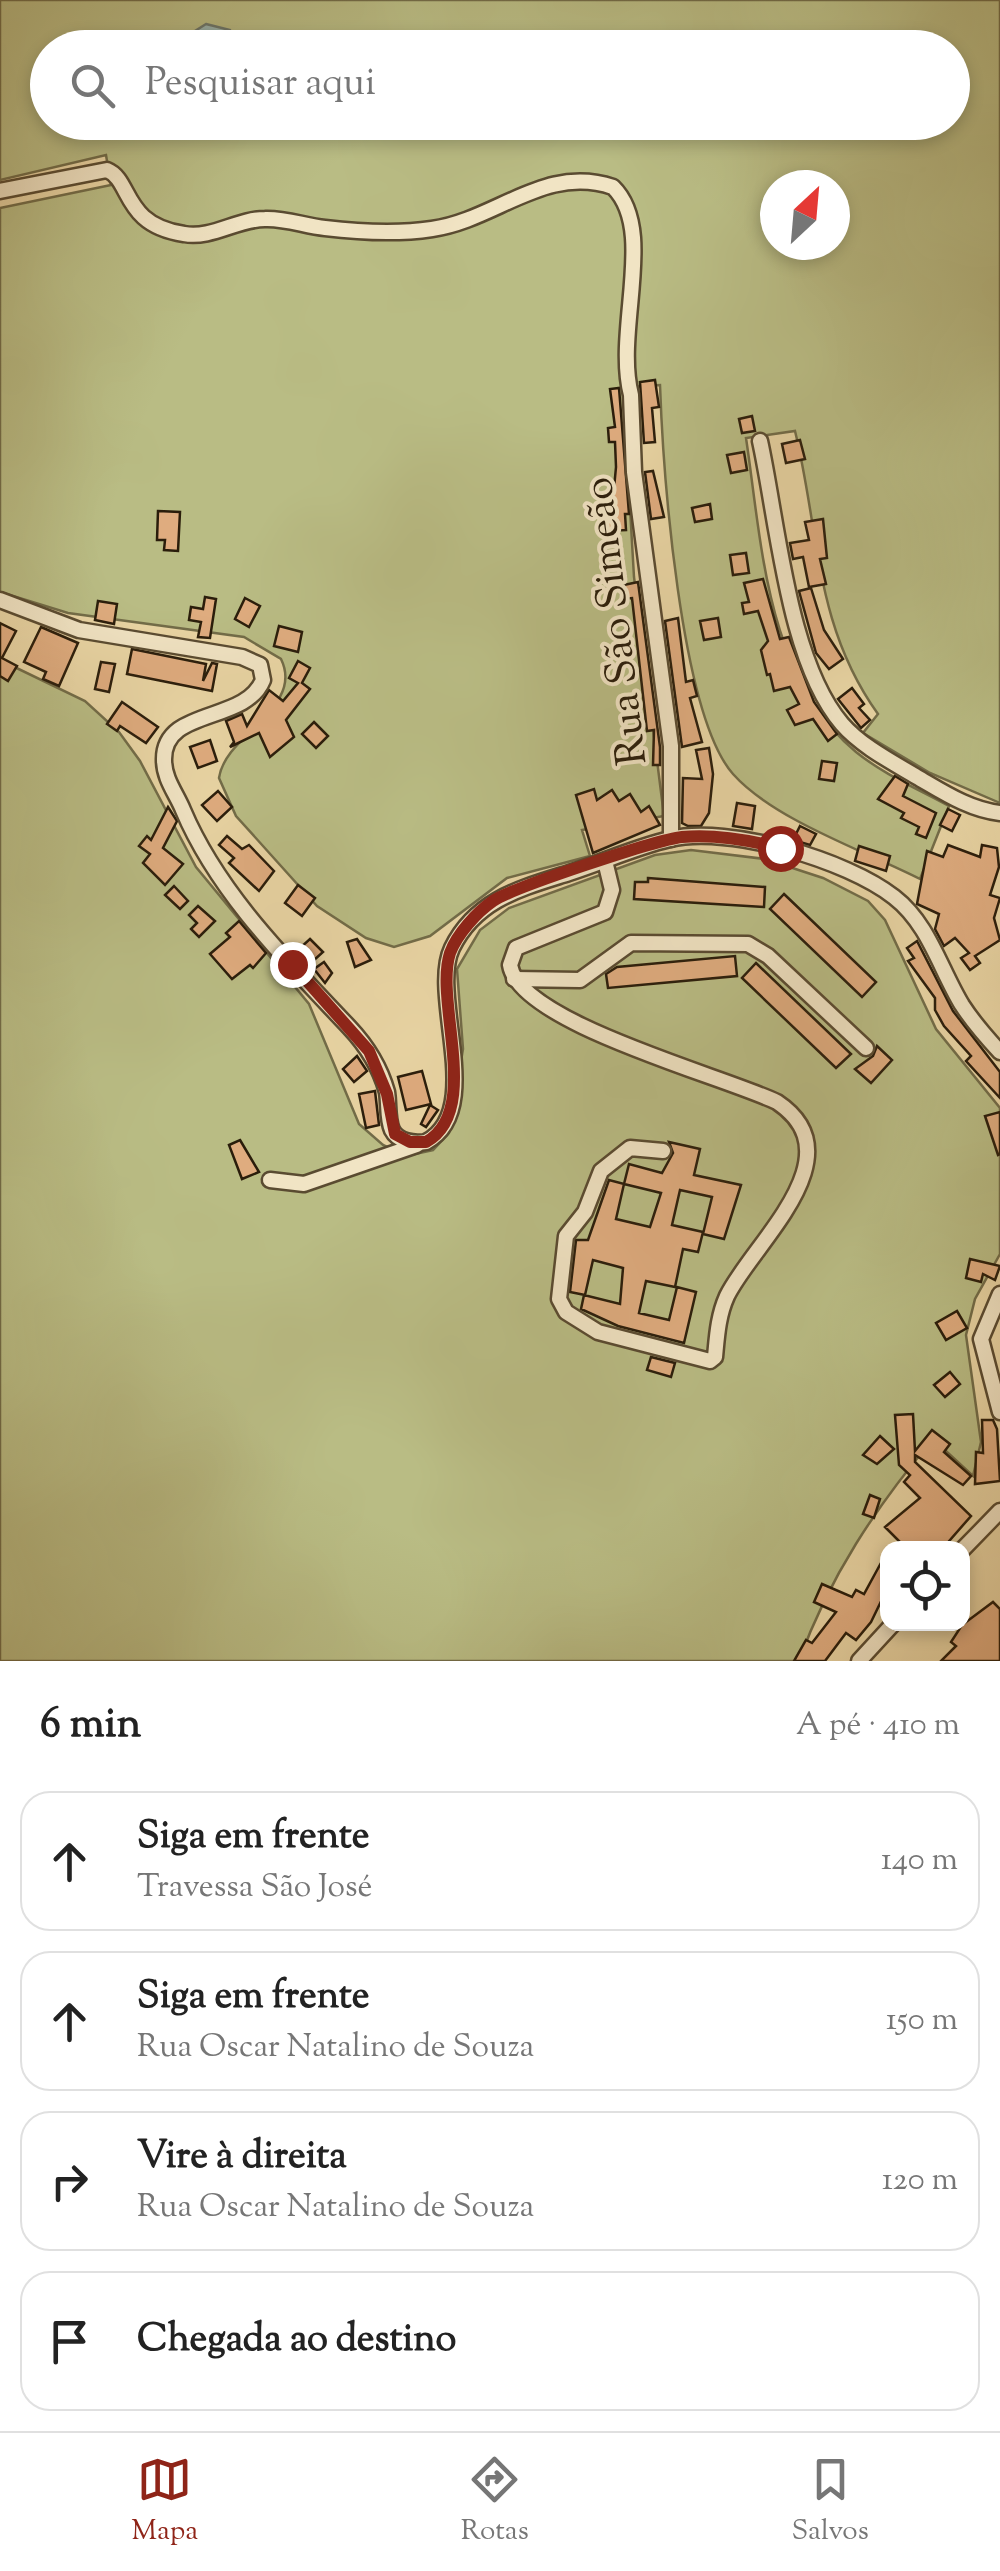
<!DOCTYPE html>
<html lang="pt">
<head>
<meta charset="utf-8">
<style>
  :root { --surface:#fff; --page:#f2f2f2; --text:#222; --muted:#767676; --line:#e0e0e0; --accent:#8f2418 }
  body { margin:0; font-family:"Sorts Mill Goudy",serif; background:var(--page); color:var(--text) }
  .controls { position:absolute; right:30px; bottom:30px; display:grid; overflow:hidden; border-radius:20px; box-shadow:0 5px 15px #0003 }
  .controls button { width:90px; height:90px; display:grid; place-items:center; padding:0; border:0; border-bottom:2px solid var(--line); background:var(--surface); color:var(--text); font:50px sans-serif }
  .compass { position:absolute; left:760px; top:170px; width:90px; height:90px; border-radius:50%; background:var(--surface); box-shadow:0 5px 15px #0003; rotate:26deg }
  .stop { position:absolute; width:30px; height:30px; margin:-22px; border:8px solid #8f2418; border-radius:50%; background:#fff }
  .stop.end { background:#8f2418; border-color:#fff; box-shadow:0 2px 10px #0008 }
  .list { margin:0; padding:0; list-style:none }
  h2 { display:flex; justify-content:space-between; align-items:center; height:130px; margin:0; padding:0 40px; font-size:42px }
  h2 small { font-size:32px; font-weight:400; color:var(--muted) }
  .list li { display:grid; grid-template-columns:65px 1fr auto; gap:30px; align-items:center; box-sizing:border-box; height:140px; margin:0 20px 20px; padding:0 20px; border:2px solid var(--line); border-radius:30px }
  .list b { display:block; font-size:38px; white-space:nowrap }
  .list p { margin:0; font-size:32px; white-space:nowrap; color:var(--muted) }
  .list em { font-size:32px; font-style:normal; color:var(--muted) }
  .icon { flex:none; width:55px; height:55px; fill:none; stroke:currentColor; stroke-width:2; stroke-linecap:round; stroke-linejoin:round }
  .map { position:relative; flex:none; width:1000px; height:1661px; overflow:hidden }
  .search { position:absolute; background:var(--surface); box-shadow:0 5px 15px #0003; left:30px; right:30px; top:30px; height:110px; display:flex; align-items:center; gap:25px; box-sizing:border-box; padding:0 35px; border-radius:55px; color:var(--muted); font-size:38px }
  .sheet { height:770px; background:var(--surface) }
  nav { display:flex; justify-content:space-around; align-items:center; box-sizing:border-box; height:140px; border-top:2px solid var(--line); background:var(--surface); font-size:28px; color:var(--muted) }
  nav a { display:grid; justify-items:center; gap:5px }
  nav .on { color:var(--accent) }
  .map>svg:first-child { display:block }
  .green { fill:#b9bc84; stroke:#726c48; stroke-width:2.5; fill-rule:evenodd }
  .water { fill:#9ab6b0; stroke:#6d796e; stroke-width:2.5 }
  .building { fill:#dfac7f; stroke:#2a1d0b; stroke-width:2.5; fill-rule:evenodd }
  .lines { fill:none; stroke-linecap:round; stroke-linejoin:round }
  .street-casing { stroke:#5a4b31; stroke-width:19 }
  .street { stroke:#f1e4c4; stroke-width:14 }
  .route { stroke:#8f2418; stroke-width:12 }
  .labels { text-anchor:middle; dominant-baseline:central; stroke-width:8; stroke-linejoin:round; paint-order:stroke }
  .street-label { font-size:42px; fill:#2a1d0b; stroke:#f1e4c4 }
</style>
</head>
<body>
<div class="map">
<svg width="1000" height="1661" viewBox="0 0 1000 1661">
  <rect width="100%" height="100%" fill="#e9d5a4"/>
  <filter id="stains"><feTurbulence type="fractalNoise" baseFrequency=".002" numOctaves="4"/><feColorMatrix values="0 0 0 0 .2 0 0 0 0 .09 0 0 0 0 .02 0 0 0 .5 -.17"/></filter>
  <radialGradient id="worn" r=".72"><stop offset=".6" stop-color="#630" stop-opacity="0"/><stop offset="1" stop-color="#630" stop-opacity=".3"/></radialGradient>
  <!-- green -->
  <g class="green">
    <path d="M0,0H1000V803L930,773L863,733L878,714C814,625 820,533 795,431L746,438C762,544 766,678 856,752C883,774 918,789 949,806L920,879C865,851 774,820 733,774C680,714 663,470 660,385L623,387L634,577L664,816L582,830L590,856L507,878L430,936L394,947L366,938L317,906L236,816L219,778C225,734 305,708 281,659L244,637L68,613L0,592V208L111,185L106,155L0,180ZM48,48H952V122H48ZM775,185H835V245H775Z"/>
    <path d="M0,660L85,701L119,732L140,761L196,867L309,1004L359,1124L383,1145L406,1156L433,1150L449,1133L463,1049L457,969L480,930L509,908L655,855L691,850L765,859L823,878L868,901L885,920L936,1029L1000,1108V1254L975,1299L966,1335L981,1442L973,1476L933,1439C876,1507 829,1577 799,1661H0Z"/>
  </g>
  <!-- water -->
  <path class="water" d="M206,24L230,30L236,47H192L195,31Z"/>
  <!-- building -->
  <g class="building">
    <path d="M655,380L659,407L652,408L655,442L644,443L640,382Z"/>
    <path d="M619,388L629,514H625L626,530L604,531V500L613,499L616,467L615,442H609L608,428L615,427L610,389Z"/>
    <path d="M752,416L755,431L742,433L739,419Z"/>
    <path d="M800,440L805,459L786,463L782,444Z"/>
    <path d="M744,452L747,470L731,473L727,455Z"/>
    <path d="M653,471L664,517L651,519L645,472Z"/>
    <path d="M710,504L712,519L695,522L692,508Z"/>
    <path d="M158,511L180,512L178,551L164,550L165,540H157Z"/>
    <path d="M823,519L827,558L820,559L826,584L809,587L803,557L793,559L790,543L809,540L805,522Z"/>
    <path d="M746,553L749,573L733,575L730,555Z"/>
    <path d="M763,579L780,639L789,637L814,702L837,734L828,741L813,719L795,725L787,710L799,704L790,687L774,691L770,674L767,675L761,650L768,641L758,611L744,614L742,603L749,602L744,583Z"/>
    <path d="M638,582L660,747V765H653L654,730L647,731L632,598L622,599L619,586Z"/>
    <path d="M811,588L824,630L843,659L829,669L816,653L799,591Z"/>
    <path d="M205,597L216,599L210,638L198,637L201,622L189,620L191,607L203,609Z"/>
    <path d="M245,598L260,606L249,627L235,619Z"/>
    <path d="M98,601L117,604L114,624L95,620Z"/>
    <path d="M678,618L686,682L693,680L697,696L690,698L702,742L682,747L665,621Z"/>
    <path d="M718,618L721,637L704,640L700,621Z"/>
    <path d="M0,623L16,631L2,658L17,666L8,681L0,676Z"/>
    <path d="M279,626L302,632L298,652L274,646Z"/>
    <path d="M41,627L78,643L59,686L43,679L46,672L24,662Z"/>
    <path d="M132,649L206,664L203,681L212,663L217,664L212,691L127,674Z"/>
    <path d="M298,661L310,668L302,683L310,689L286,720L294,737L270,757L259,733L230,747L234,742L226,721L242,714L247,726L269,690L283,701L298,683L289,678Z"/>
    <path d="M101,662L115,664L109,692L95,689Z"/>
    <path d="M852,688L864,704L859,708L870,720L861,728L838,699Z"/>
    <path d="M122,702L158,727L146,743L120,726L117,731L107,724Z"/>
    <path d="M314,722L328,736L316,748L302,734Z"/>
    <path d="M210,740L217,761L198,768L190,747Z"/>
    <path d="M709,748L713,774L709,813L701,826H688L682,823L683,778L702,779L696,750Z"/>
    <path d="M822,761L837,763L834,781L819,779Z"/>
    <path d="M895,776L908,784L903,796L936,813L926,838L916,834L919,827L901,818L904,813L878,799Z"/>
    <path d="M594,789L597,800L612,790L619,801L630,794L641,812L649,806L660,825L593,853L576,795Z"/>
    <path d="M218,791L232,807L217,821L202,805Z"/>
    <path d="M737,803L755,806L752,829L733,826Z"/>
    <path d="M168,807L177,821L163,848L183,864L165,885L143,863L150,854L139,846L147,836L151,840Z"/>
    <path d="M948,809L960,815L952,831L940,825Z"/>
    <path d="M800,826L816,834L810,845L793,840Z"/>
    <path d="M227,836L242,849L249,845L274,871L259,891L229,863L234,858L219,845Z"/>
    <path d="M948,845L980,857L982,845L997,848L999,867L990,895L1000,898L994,918L1000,940L975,956L980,963L970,970L961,958L969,953L955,938L944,946L935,929L939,914L917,904L927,851L943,857Z"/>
    <path d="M859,846L890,856L886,871L855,861Z"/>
    <path d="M648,878L765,887L764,907L634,899L635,882H648Z"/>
    <path d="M298,885L315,898L302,916L285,903Z"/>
    <path d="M174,886L188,901L180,909L165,895Z"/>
    <path d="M784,894L876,982L862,997L770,909Z"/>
    <path d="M198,906L215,921L199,937L191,929L197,923L189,915Z"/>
    <path d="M239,921L266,953L253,968L250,965L232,979L210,954L230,937L226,933Z"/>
    <path d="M310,939L323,952L313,961L300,948Z"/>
    <path d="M357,939L371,960L355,967L347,942Z"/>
    <path d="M917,941L953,1011L1000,1072V1098L966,1061L971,1056L944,1026L935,1010V998L908,961L914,958L907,948Z"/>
    <path d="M735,956L737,976L608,988L606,974L617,967Z"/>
    <path d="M324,962L332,973L325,983L314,969Z"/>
    <path d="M756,963L851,1054L836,1068L742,978Z"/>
    <path d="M877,1046L892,1060L871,1083L855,1069L873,1056Z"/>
    <path d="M357,1056L367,1071L354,1082L343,1069Z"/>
    <path d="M422,1071L431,1104L406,1110L398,1077Z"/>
    <path d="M375,1091L379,1125L366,1128L359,1094Z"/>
    <path d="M430,1105L438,1110L426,1127L421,1124Z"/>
    <path d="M1000,1112V1154L998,1155L985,1116Z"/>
    <path d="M240,1140L259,1172L242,1179L229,1145Z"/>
    <path d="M669,1142L700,1149L694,1175L741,1185L724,1239L703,1234L712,1197L680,1190L672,1225L703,1232L698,1252L683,1249L675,1287L646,1281L639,1313L669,1320L677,1287L696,1292L684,1343L618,1326L581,1309L584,1295L620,1304L623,1268L593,1260L585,1295L570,1292L576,1240H588L609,1180L624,1184L629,1164L662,1173L673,1153ZM624,1184L661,1193L650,1227L616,1219Z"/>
    <path d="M970,1259L1000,1266L995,1280L983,1274L981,1282L966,1278Z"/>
    <path d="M957,1311L967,1328L946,1340L936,1323Z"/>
    <path d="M651,1357L675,1363L671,1377L647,1370Z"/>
    <path d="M950,1372L960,1384L945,1397L934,1385Z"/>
    <path d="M913,1414L915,1451L932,1430L950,1444L944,1452L971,1476L963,1485L915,1455V1462L971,1516L943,1548H918L913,1544L894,1548L900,1542L885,1527L920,1498L904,1482L910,1475L899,1465L895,1415Z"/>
    <path d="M982,1420H993L997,1429L1000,1481L975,1484L976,1452L983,1453Z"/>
    <path d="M880,1436L894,1449L877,1464L863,1455Z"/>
    <path d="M870,1495L880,1499L874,1518L863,1514Z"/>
    <path d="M888,1550V1587L871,1622L856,1640L846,1633L825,1661H794L806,1640L812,1643L836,1612L814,1602L822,1584L852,1597L856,1590L864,1594Z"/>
    <path d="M993,1602L1000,1609V1661H941L956,1646L951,1642L962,1625Z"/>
  </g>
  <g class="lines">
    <defs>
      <g id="street">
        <path d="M0,191L107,170C132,180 122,225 184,234C212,239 237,219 265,219C285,218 305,226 325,228C358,232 399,234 432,229C496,220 545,164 613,187C657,230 614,330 631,395L634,472L671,746V839"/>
        <path d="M760,441C778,523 788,661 842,724C861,746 892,762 917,777C943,792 970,810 1000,813"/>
        <path d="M0,600L79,630L242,657L260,665L263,680C245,724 163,707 164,760C164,779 176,793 183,810C218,893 287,961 349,1027C366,1045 380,1067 387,1092C389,1104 387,1119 392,1130C398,1142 414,1144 426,1142C486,1110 429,996 452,948C476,899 522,888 569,873C603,862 636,847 670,839C729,825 847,860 894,897C929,924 940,969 962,1005C973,1022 987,1038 1000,1052"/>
        <path d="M605,861L612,890L605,912L516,948L510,965C519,1023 723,1076 777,1102C858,1156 753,1243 727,1296C718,1316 717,1336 715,1357L710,1361L598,1332L566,1312L559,1299L566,1236L585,1212L601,1171L630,1148L663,1151"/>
        <path d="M514,979L580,980L631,943L748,944L768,956L866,1048"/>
        <path d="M270,1180L304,1184L417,1145"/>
        <path d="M1000,1294L981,1339L1000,1412"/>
        <path d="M962,1550L1000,1511"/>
        <path d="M859,1661L893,1624"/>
      </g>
    </defs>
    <!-- street casing -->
    <use href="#street" class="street-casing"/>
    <!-- street -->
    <use href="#street" class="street"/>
  </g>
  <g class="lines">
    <!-- route -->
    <path class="route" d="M292,964L369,1051L387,1094L395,1134L410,1142H426C482,1111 434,1002 450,953C457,934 477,912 493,901C514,887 656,840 682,837C714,834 749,840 780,848"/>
  </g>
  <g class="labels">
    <!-- street labels -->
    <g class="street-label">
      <text transform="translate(618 621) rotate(-97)">Rua São Simeão</text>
    </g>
  </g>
  <rect width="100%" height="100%" filter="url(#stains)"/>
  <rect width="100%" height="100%" fill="url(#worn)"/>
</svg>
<div class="controls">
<button><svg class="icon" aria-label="locate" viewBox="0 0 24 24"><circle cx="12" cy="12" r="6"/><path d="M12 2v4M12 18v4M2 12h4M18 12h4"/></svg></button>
</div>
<svg class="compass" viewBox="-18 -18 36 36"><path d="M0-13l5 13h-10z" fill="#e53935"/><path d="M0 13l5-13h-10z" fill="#767676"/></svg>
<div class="stop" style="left:780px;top:848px"></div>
<div class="stop end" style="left:292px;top:964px"></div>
<div class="search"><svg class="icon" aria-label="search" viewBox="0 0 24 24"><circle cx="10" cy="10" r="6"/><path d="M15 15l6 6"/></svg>Pesquisar aqui</div>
</div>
<section class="sheet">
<h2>6 min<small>A pé · 410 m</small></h2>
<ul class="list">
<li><svg class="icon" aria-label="ahead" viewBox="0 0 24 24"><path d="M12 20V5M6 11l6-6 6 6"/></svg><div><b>Siga em frente</b><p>Travessa São José</p></div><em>140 m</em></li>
<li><svg class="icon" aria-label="ahead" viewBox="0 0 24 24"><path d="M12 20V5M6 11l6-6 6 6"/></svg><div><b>Siga em frente</b><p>Rua Oscar Natalino de Souza</p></div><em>150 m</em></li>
<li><svg class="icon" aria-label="right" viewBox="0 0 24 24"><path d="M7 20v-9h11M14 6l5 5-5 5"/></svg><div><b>Vire à direita</b><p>Rua Oscar Natalino de Souza</p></div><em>120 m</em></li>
<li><svg class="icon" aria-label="arrive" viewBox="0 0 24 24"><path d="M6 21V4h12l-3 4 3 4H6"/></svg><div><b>Chegada ao destino</b></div></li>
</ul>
</section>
<nav>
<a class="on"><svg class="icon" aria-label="map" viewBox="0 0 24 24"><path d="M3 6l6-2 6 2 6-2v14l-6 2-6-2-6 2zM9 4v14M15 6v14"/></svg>Mapa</a>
<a><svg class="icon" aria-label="directions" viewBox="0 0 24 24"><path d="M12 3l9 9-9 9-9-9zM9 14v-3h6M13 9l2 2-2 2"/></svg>Rotas</a>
<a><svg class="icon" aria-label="saved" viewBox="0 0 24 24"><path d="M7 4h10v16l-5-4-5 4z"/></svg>Salvos</a>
</nav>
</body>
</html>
